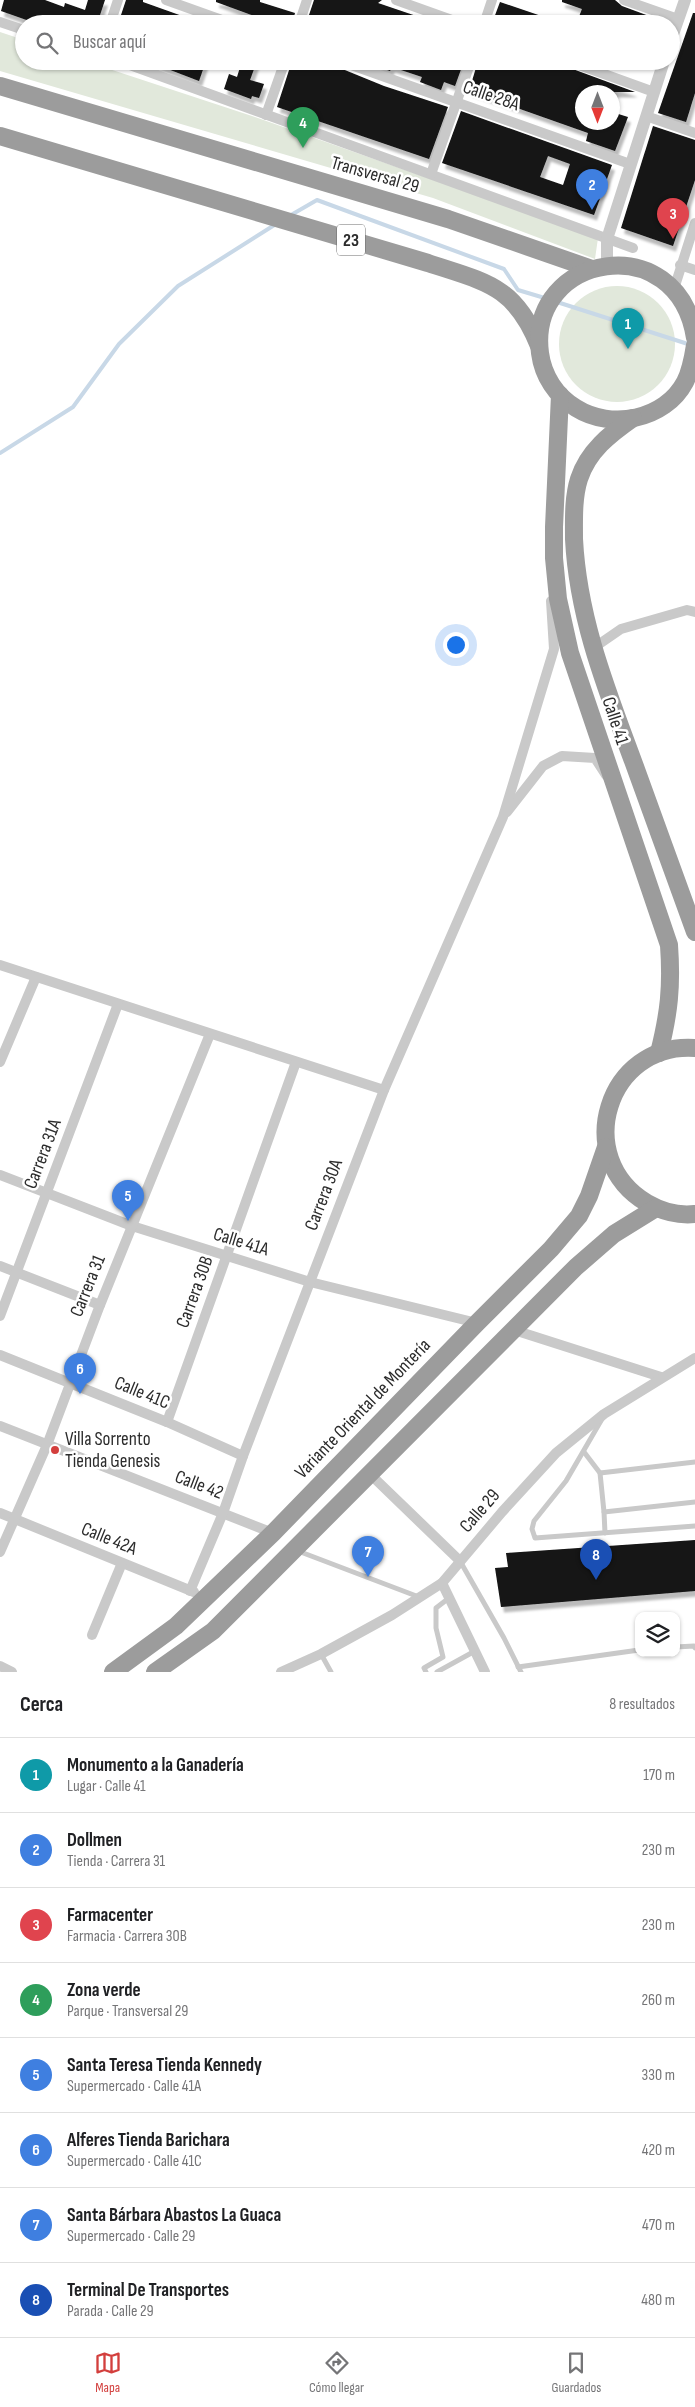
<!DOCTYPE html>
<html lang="es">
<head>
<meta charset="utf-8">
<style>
  :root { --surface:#fff; --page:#f2f2f2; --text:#202124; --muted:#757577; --line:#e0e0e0; --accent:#d33f3d }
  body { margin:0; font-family:"Sofia Sans Condensed",sans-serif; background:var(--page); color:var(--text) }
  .controls { position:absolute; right:15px; bottom:15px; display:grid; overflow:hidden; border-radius:10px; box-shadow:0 1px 4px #0004 }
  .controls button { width:45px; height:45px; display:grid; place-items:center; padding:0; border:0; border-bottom:1px solid var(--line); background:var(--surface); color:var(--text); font:25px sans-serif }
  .compass { position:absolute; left:575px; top:85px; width:45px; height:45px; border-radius:50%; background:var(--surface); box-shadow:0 1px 4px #0004; rotate:180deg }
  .you { position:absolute; left:455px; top:644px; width:18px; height:18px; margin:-12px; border:4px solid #fff; border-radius:50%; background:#1a73e8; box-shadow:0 0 0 8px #1a73e833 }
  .badge { display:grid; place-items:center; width:32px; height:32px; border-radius:50%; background:var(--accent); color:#fff; font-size:16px; font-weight:700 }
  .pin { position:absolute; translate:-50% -41px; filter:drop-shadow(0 1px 2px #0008) }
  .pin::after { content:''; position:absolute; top:26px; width:18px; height:15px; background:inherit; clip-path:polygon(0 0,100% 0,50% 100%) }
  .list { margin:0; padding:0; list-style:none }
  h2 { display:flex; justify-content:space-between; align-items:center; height:65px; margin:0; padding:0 20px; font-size:21px }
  h2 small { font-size:16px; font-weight:400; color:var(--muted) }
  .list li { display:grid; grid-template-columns:32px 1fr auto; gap:15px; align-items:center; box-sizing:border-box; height:75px; padding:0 20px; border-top:1px solid var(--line) }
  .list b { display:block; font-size:19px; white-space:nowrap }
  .list p { margin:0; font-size:16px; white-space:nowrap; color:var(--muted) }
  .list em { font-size:16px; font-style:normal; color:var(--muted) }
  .icon { flex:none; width:28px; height:28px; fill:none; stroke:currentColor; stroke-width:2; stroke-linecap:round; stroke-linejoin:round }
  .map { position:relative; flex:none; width:695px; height:1672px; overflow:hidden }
  .search { position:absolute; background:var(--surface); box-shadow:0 1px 4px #0004; left:15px; right:15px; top:15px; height:55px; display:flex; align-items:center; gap:12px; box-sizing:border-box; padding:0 18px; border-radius:28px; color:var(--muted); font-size:19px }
  .sheet { height:665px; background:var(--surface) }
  nav { display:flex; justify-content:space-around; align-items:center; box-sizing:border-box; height:70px; border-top:1px solid var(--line); background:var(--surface); font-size:14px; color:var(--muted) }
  nav a { display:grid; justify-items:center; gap:2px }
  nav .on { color:var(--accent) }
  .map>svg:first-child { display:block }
  .green { fill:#e1e8db }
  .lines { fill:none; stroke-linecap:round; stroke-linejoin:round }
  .stream { stroke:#c8d8e7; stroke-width:4 }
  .building { fill:#131313; fill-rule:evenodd; filter:url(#shadow) }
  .service { stroke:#c9c9c9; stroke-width:5 }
  .minor { stroke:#c9c9c9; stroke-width:10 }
  .tertiary { stroke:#c9c9c9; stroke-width:12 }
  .trunk { stroke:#9c9c9c; stroke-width:18 }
  .poi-dot { fill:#d33f3d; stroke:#fff; stroke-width:2 }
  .labels { text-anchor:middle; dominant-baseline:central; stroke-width:5; stroke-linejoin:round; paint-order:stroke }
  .shield { fill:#fff; stroke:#6b6b6b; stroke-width:1 }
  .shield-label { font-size:18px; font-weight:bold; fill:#2c2c2c }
  .street-label { font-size:19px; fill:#2c2c2c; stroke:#fff }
  .poi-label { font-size:19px; fill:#2c2c2c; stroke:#fff; text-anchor:start }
</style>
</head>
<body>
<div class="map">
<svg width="695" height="1672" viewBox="0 0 695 1672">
  <defs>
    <filter id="shadow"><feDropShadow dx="3" dy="5.5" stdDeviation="1" flood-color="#0004"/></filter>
  </defs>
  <rect width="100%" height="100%" fill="#fff"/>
  <!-- green -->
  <g class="green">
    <path d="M0,32L24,40V61H85L255,117L598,238L595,259L433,198L0,71Z"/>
    <circle cx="617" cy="344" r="58"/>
  </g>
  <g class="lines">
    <!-- stream -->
    <g class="stream">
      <path d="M291,215L317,200L504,269L518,290L548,299"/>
      <path d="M557,302L691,345"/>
      <path d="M0,453L73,407L119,344L178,286L276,224"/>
    </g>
  </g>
  <!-- building -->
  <g class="building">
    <path d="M4,0H45L64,7L65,3L85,10L88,0H105L97,24H38L1,11Z"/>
    <path d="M126,0H143V2L199,22L198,24H118Z"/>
    <path d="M216,0H260V2L295,13L292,24H276L216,2Z"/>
    <path d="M314,0H382L378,3L434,22L433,24H306Z"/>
    <path d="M562,0H615L622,6L668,23L576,24L582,9L562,2Z"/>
    <path d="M500,2L559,22L558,24H510L494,18Z"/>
    <path d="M693,13H695V93L686,122L658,113Z"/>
    <path d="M147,61H206L199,81Z"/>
    <path d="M242,61H257L250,80L264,84L259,98L252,96L251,99L224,89L229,74L237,77Z"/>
    <path d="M292,61H318L335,66L384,86L448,107L429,159L277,107Z"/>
    <path d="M361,61H428L450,69L453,61H464L455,86L444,82L441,90L420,82L422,77L392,67L390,71Z"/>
    <path d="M478,61H551L635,92H582V122H612V112L628,117L615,151L586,141L588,133L469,91Z"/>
    <path d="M461,111L612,165L594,215L442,163ZM548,156L570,164L563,185L540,177Z"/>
    <path d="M653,126L695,140V180L673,246L621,228Z"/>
    <path d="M695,1540V1591L501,1607L495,1568L508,1567L506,1553Z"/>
  </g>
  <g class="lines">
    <!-- service -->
    <g class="service">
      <path d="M602,1419L566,1481L534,1521L532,1529L535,1538L695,1526"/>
      <path d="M584,1452L600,1473L604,1512"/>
      <path d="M600,1473L695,1462"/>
      <path d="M605,1533L604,1512L695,1502"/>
      <path d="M298,1551L419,1597"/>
      <path d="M460,1561L504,1638L521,1672"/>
      <path d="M676,1647L694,1646L695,1648"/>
      <path d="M321,1654L331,1672"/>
      <path d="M518,1667L639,1650"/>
      <path d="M426,1672L424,1668L443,1657L436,1628V1608L449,1598"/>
      <path d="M437,1672L475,1651"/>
    </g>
    <!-- minor -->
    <g class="minor">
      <path d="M166,0L233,24"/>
      <path d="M396,0L463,24"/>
      <path d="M624,0L678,19"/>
      <path d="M0,22L24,30"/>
      <path d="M110,24L118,0"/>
      <path d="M299,24L307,0"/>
      <path d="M484,24L492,0"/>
      <path d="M119,61L633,248"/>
      <path d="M340,61L630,164"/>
      <path d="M568,61L654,92"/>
      <path d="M266,115L285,61"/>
      <path d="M646,116L695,133"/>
      <path d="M431,174L471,61"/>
      <path d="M680,265L695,270"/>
      <path d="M674,289L695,223"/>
      <path d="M592,649L621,629L687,610L695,612"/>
      <path d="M507,812L543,766L562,756L595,758L606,775"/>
      <path d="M0,965L384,1090"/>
      <path d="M0,1062L36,977"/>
      <path d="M0,1175L132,1226L310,1282L477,1323"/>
      <path d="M0,1266L100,1305"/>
      <path d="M0,1316L118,1004"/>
      <path d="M514,1330L661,1377"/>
      <path d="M0,1355L167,1422L243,1456"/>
      <path d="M167,1422L296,1062"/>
      <path d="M0,1426L273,1533"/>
      <path d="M371,1475L460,1561"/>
      <path d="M0,1513L194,1592"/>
      <path d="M0,1552L47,1445L100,1305L210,1034"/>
      <path d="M442,1583L485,1672"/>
      <path d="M190,1591L223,1513L243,1456L384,1090L503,817L554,649L551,601"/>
      <path d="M92,1635L122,1563"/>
      <path d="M0,1666L12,1672"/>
      <path d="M281,1672L321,1654L392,1615L442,1583L502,1512L556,1453L604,1414L695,1358"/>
    </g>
    <!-- tertiary -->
    <g class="tertiary">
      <path d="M671,40L685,0"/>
      <path d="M607,265V239L664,61"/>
    </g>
    <!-- trunk -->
    <g class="trunk">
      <path d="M0,86L448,219L592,269"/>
      <path d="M0,136L428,263C485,282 515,285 539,346"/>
      <path d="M695,338C678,227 527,253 540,353C543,376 556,396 576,408C611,430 665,420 685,382C691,370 693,358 695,345"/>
      <path d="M560,395L554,527V558L558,599L570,653L669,945C672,987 669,1013 659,1053"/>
      <path d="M633,418C610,434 588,451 579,479C573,498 574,520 574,539C578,618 606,688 633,761C654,818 674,875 695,932"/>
      <path d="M695,1048C607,1042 571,1158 647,1203C661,1211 679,1216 695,1214"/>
      <path d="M113,1672L176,1626L273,1533L477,1323L551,1249L579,1216L589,1196L606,1147"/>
      <path d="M155,1672L213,1631L576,1267L614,1234L656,1208"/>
    </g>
  </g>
  <!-- markers -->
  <circle class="poi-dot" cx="55" cy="1450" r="5"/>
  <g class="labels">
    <!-- shield labels -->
    <rect class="shield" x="337" y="224.5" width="28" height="31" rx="4"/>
    <g class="shield-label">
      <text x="351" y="240">23</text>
    </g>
    <!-- street labels -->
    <g class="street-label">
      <text transform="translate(491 96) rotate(19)">Calle 28A</text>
      <text transform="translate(375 175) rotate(16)">Transversal 29</text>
      <text transform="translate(615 721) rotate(72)">Calle 41</text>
      <text transform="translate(43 1154) rotate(-69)">Carrera 31A</text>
      <text transform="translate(324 1195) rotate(-69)">Carrera 30A</text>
      <text transform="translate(241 1242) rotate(17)">Calle 41A</text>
      <text transform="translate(88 1286) rotate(-68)">Carrera 31</text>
      <text transform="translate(195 1292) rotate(-70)">Carrera 30B</text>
      <text transform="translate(142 1393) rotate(22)">Calle 41C</text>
      <text transform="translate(363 1409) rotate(-46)">Variante Oriental de Montería</text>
      <text transform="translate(199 1485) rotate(21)">Calle 42</text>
      <text transform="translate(480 1511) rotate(-49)">Calle 29</text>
      <text transform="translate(109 1539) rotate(22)">Calle 42A</text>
    </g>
    <!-- poi labels -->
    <g class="poi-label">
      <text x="65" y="1439">Villa Sorrento<tspan x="65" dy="22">Tienda Genesis</tspan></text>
    </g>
  </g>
</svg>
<div class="controls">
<button><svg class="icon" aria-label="layers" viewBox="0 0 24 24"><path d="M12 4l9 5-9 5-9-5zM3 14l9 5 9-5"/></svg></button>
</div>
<svg class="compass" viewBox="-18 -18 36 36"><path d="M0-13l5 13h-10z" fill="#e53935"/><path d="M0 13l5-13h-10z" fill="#757577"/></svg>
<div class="you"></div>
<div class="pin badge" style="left:628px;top:349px;background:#0f9aa8">1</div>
<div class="pin badge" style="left:592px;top:210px;background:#3f7fe0">2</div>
<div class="pin badge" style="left:673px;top:239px;background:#e0444e">3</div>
<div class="pin badge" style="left:303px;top:148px;background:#2e9e5b">4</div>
<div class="pin badge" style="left:128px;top:1221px;background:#3f7fe0">5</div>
<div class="pin badge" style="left:80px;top:1394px;background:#3f7fe0">6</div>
<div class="pin badge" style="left:368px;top:1577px;background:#3f7fe0">7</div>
<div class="pin badge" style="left:596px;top:1580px;background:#1a4fb4">8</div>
<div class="search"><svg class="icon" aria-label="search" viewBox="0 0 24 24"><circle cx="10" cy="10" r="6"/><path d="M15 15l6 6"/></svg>Buscar aquí</div>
</div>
<section class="sheet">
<h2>Cerca<small>8 resultados</small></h2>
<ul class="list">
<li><span class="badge" style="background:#0f9aa8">1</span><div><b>Monumento a la Ganadería</b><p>Lugar · Calle 41</p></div><em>170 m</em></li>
<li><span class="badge" style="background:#3f7fe0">2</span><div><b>Dollmen</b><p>Tienda · Carrera 31</p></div><em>230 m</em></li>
<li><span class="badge" style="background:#e0444e">3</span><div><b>Farmacenter</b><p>Farmacia · Carrera 30B</p></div><em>230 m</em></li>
<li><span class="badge" style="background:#2e9e5b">4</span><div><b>Zona verde</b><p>Parque · Transversal 29</p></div><em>260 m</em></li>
<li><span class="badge" style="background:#3f7fe0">5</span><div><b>Santa Teresa Tienda Kennedy</b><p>Supermercado · Calle 41A</p></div><em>330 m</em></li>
<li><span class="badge" style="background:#3f7fe0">6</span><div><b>Alferes Tienda Barichara</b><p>Supermercado · Calle 41C</p></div><em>420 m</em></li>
<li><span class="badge" style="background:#3f7fe0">7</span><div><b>Santa Bárbara Abastos La Guaca</b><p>Supermercado · Calle 29</p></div><em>470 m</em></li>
<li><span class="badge" style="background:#1a4fb4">8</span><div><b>Terminal De Transportes</b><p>Parada · Calle 29</p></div><em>480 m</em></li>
</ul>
</section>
<nav>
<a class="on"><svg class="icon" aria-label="map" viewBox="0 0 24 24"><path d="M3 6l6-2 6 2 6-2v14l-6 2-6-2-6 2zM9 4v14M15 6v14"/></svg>Mapa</a>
<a><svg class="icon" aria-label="directions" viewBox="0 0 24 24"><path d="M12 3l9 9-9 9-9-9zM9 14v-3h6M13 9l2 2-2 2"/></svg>Cómo llegar</a>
<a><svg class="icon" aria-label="saved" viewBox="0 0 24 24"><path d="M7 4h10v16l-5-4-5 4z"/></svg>Guardados</a>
</nav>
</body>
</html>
